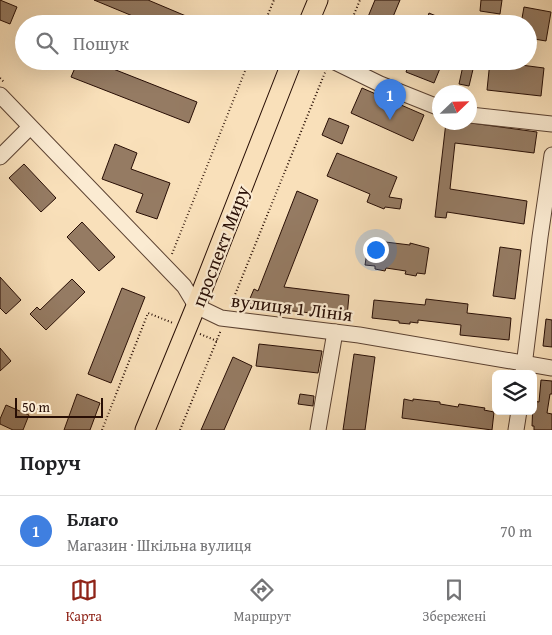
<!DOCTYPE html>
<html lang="uk">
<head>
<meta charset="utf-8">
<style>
  :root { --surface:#fff; --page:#f2f2f2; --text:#202124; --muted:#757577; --line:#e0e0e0; --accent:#8f2418 }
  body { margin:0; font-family:"Gentium Book Plus",serif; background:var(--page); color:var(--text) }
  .controls { position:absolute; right:15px; bottom:15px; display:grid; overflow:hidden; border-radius:8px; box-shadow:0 5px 20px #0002 }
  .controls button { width:45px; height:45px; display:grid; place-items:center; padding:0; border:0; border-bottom:1px solid var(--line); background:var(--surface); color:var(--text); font:25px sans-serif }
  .compass { position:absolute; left:432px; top:85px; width:45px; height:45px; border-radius:50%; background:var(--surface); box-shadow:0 5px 20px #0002; rotate:67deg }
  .scale { position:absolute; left:15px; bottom:12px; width:88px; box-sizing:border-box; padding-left:5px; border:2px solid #280e05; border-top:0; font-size:14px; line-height:18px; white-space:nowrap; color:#280e05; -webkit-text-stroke:4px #fbebd2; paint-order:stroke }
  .you { position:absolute; left:375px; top:249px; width:18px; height:18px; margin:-12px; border:4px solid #fff; border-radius:50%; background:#1a73e8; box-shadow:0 0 0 8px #1a73e833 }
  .badge { display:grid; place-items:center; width:32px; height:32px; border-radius:50%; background:var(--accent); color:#fff; font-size:16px; font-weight:700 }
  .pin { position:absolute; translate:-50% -41px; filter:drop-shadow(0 1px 2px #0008) }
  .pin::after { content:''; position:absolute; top:26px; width:18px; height:15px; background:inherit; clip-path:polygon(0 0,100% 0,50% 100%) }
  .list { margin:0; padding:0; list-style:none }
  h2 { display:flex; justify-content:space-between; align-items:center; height:65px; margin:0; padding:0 20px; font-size:21px }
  h2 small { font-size:16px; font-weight:400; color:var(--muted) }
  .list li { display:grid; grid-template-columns:32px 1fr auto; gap:15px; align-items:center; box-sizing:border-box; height:70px; padding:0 20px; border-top:1px solid var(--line) }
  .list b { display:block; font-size:19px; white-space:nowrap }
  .list p { margin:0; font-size:16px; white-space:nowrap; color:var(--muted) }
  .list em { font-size:16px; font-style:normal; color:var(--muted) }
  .icon { flex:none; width:28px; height:28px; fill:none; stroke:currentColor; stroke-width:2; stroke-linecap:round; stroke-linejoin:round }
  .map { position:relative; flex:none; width:552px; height:430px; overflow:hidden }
  .search { position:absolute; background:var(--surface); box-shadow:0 5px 20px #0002; left:15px; right:15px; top:15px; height:55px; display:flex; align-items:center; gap:12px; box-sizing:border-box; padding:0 18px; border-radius:28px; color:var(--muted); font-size:19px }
  .sheet { height:135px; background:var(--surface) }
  nav { display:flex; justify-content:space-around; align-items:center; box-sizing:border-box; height:70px; border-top:1px solid var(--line); background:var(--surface); font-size:14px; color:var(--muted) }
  nav a { display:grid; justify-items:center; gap:2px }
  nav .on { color:var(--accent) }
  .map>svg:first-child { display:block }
  .building { fill:#957b63; stroke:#280e05 }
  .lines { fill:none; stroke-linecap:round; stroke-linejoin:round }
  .minor-casing { stroke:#5c4232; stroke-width:17 }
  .major-casing { stroke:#280e05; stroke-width:21 }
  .path { stroke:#280e05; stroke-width:2; stroke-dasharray:1 2.5; stroke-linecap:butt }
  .minor { stroke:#fbebd2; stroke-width:15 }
  .major { stroke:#f9e0ba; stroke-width:19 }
  .labels { text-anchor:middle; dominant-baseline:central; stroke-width:4.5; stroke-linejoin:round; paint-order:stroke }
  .street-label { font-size:19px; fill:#280e05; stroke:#fbebd2 }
</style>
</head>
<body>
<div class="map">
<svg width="552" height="430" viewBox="0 0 552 430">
  <rect width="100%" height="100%" fill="#f9e0ba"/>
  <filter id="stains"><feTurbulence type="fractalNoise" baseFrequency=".004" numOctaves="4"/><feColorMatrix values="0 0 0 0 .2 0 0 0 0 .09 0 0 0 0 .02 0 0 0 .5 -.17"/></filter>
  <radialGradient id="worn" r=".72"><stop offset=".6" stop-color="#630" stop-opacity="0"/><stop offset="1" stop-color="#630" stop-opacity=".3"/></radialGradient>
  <!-- building -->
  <g class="building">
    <path d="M0,0L17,7L10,24L0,20Z"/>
    <path d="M94,0H148L205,24H152Z"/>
    <path d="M375,0H400L390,24H365Z"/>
    <path d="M481,0H502L500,14L480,11Z"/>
    <path d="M524,7L551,12L546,41L528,38V24H521Z"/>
    <path d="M429,13L455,24H425Z"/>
    <path d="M78,61H93L197,102L189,123L71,77Z"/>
    <path d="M410,61H443L434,83L406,72Z"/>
    <path d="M464,61H475L469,86L459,84Z"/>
    <path d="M490,61L544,68L541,96L487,90Z"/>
    <path d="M362,88L424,115L413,141L351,113Z"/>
    <path d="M329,118L349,126L342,144L322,135Z"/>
    <path d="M446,122H464L537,132L534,153L455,143L450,189L527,201L524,224L447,212L446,218L435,217Z"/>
    <path d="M115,144L137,153L131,169L170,183L157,219L136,212L143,194L102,179Z"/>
    <path d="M337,153L397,177L389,197L402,199L400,209L385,207L384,209L367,202L370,194L327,176Z"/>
    <path d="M24,164L56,198L41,212L9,178Z"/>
    <path d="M297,191L318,200L284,287L349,295L347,317L266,308L265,310L248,303L254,289L258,291Z"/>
    <path d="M82,222L115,257L99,271L67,237Z"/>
    <path d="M369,240L410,245V243L429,248L425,274L417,273L416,276L405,274L406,271L386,268L385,271L375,269V266L365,265Z"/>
    <path d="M500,247L521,250L515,299L493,296Z"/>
    <path d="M0,277L21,300L6,314L0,308Z"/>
    <path d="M72,279L85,292L46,330L30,314L37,307L40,310Z"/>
    <path d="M122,288L145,297L111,383L88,374Z"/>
    <path d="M426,299L468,304L467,313L511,318L509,340L460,335L461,325L418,320V323L410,322V324L399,323V321L372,318L374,300L425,305Z"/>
    <path d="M546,319L552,320V347L543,346Z"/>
    <path d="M259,344L322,351L318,373L256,366Z"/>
    <path d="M0,348L11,361L0,371Z"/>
    <path d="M354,354L375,357L365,430H343Z"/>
    <path d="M233,357L252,366L224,430H201Z"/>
    <path d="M541,380L552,381V394H550L547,413L552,414V430H534V426H532L533,401L539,402Z"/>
    <path d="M77,394L100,403L90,430H64Z"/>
    <path d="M300,394L314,396L313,406L298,404Z"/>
    <path d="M404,399L413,401V399L440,402V404L458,407L459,404L485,408L484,410L494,412L492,430L402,418Z"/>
    <path d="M6,405L29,415L23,430H13L0,424V419Z"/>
  </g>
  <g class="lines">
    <defs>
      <g id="minor">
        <path d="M333,61L380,84L440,108"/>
        <path d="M0,95L184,286L196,306L221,318L359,335L552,368"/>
        <path d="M470,115L552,124"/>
        <path d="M0,157L30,127"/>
        <path d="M523,374L540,237L552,155"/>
        <path d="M318,430L335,332"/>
        <path d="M516,430L519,411"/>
      </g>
      <g id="major">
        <path d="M308,24L318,0"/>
        <path d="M145,430L196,306L292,61"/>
      </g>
    </defs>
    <!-- minor casing -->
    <use href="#minor" class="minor-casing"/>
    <!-- major casing -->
    <use href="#major" class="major-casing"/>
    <!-- path -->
    <g class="path">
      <path d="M264,24L274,0"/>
      <path d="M350,24L360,0"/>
      <path d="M0,78L4,82"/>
      <path d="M172,254L249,61"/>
      <path d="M230,307L326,70"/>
      <path d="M200,334L217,341"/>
      <path d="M102,430L148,313L173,323"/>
      <path d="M180,430L221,330"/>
    </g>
    <!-- minor -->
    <use href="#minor" class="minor"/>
    <!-- major -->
    <use href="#major" class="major"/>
  </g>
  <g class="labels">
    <!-- street labels -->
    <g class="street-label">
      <text transform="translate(220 246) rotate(-69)">проспект Миру</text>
      <text transform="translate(292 307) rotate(7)">вулиця 1 Лінія</text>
    </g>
  </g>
  <rect width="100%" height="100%" filter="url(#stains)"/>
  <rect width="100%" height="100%" fill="url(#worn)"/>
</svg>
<div class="controls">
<button><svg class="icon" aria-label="layers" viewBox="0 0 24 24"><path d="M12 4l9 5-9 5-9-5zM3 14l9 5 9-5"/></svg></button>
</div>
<svg class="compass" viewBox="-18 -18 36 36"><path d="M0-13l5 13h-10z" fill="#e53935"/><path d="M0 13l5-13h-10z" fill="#757577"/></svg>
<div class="scale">50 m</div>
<div class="you"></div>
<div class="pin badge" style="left:390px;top:120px;background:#3f7fe0">1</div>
<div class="search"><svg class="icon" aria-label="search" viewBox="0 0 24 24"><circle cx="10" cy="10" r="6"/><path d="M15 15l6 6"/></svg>Пошук</div>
</div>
<section class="sheet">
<h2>Поруч<small></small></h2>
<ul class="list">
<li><span class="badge" style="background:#3f7fe0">1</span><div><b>Благо</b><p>Магазин · Шкільна вулиця</p></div><em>70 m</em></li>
</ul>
</section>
<nav>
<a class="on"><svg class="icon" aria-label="map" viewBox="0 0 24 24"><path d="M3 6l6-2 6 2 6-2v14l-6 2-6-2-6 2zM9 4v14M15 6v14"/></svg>Карта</a>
<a><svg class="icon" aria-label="directions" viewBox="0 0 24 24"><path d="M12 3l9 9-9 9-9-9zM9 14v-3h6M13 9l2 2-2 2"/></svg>Маршрут</a>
<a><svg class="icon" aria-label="saved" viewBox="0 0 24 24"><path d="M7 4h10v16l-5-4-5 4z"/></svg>Збережені</a>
</nav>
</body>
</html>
